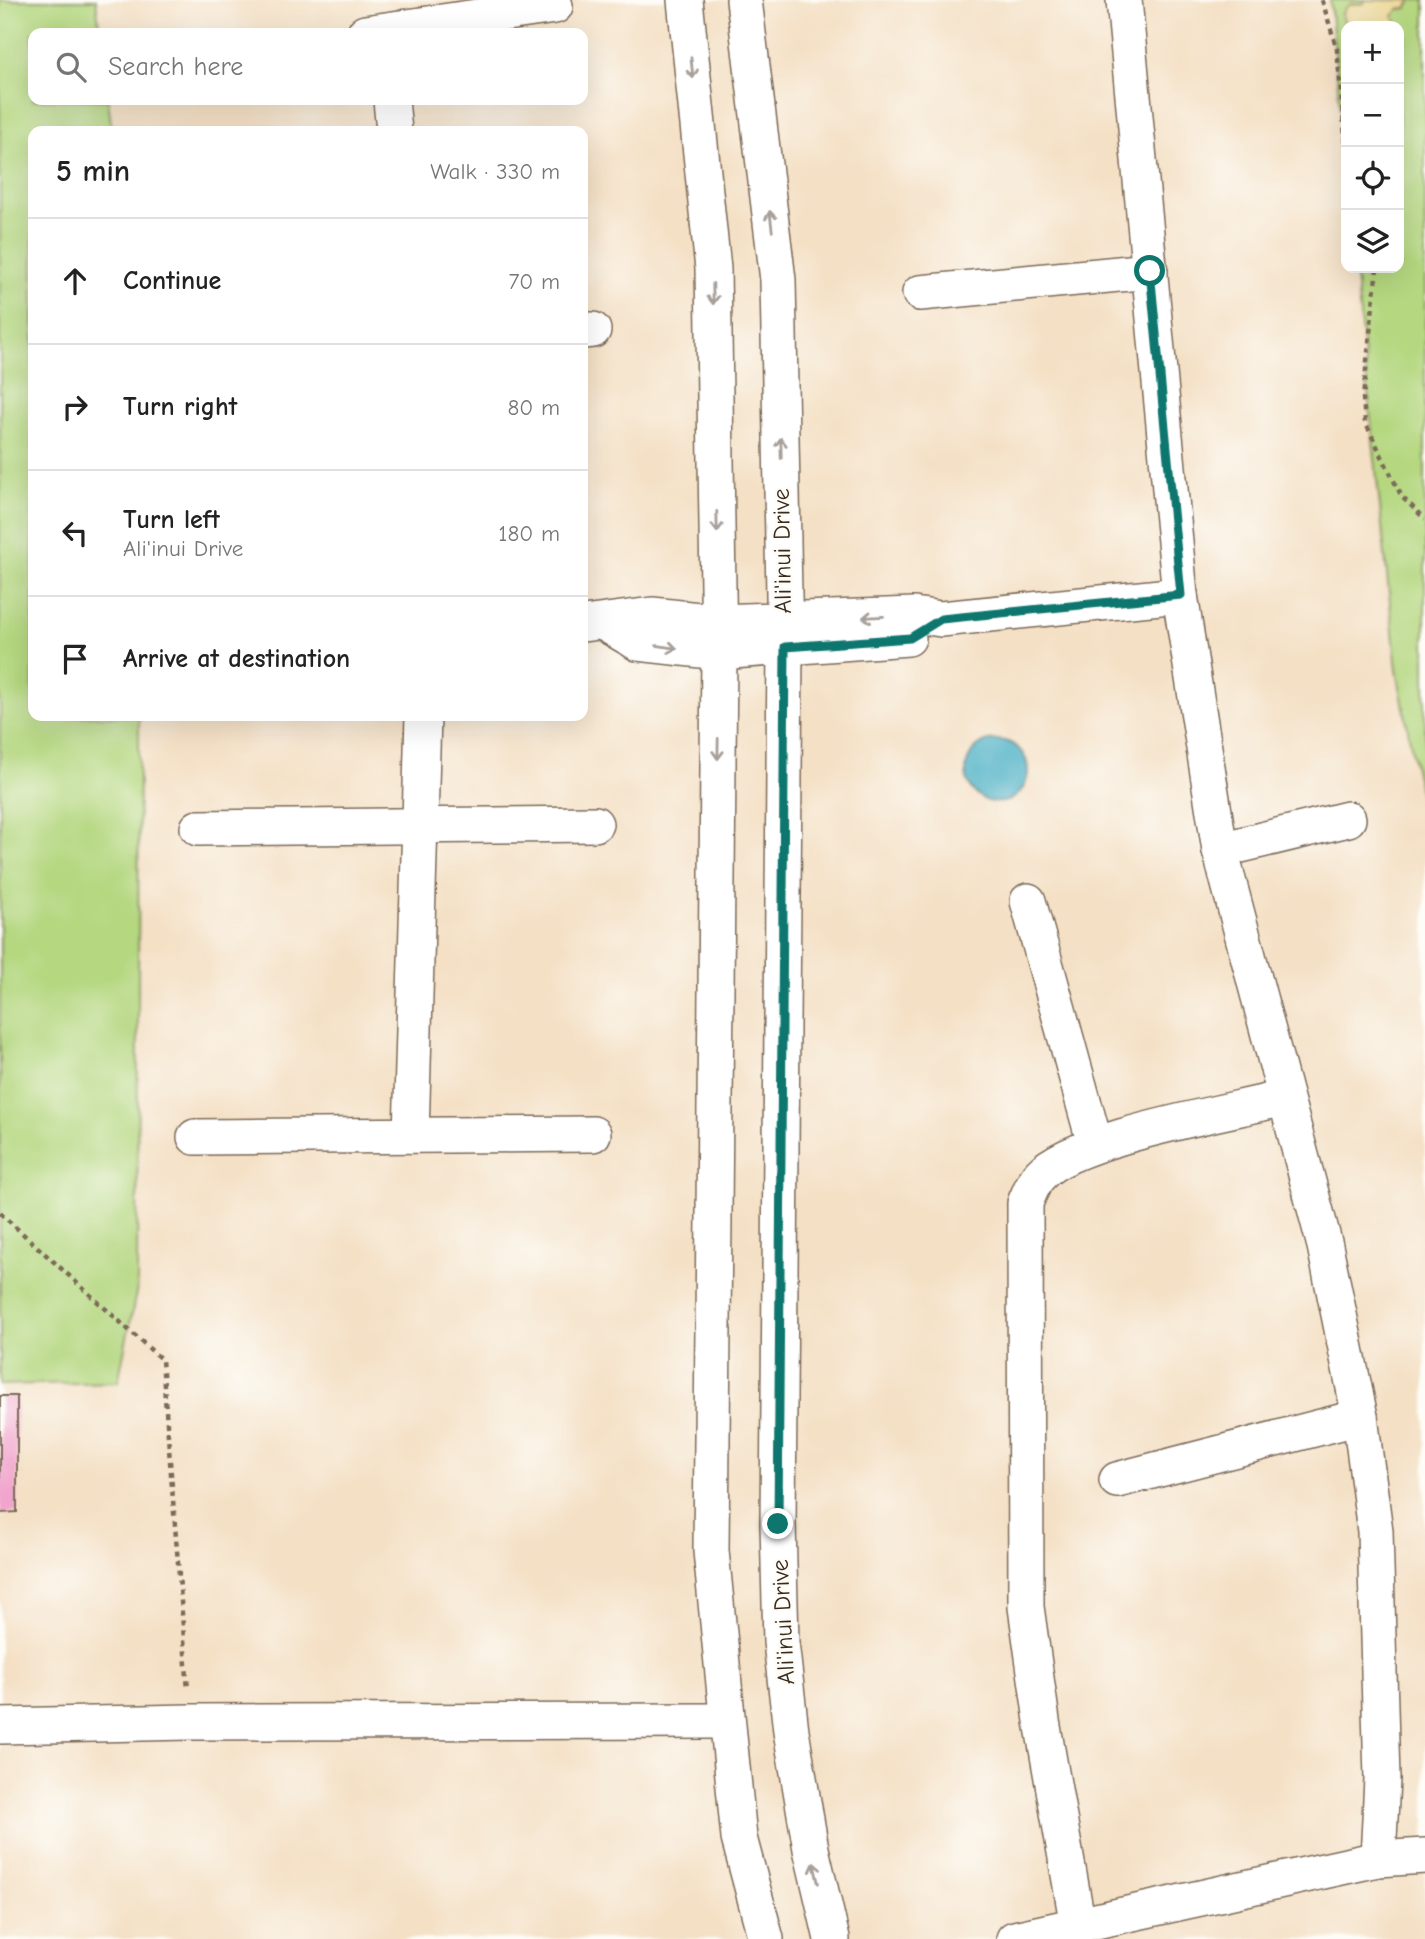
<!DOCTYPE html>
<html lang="en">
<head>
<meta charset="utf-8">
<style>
  :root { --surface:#fff; --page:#f6f6f6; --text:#222; --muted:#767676; --line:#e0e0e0 }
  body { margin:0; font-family:"Comic Neue",sans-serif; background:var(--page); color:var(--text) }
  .controls { position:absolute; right:21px; top:21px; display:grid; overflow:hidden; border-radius:14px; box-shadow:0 7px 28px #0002 }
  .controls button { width:63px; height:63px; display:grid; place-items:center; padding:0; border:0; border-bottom:2px solid var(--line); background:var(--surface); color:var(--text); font:35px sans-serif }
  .stop { position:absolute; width:21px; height:21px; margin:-16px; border:5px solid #0f766e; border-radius:50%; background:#fff }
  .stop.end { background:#0f766e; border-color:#fff; box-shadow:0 2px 7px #0008 }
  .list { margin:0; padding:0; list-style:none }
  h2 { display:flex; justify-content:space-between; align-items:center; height:91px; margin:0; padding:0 28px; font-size:30px }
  h2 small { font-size:23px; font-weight:400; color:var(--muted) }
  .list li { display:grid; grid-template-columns:46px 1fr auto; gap:21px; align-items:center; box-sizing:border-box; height:126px; padding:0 28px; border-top:2px solid var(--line) }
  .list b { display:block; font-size:26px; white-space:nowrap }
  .list p { margin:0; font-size:23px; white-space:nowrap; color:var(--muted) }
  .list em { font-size:23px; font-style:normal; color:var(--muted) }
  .icon { flex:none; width:38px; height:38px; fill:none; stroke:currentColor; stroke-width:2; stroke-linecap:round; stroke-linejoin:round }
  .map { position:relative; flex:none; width:1425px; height:1939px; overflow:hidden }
  .search { position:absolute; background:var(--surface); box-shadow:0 7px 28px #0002; left:28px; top:28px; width:560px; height:77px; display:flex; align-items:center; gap:18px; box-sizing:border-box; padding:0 24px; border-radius:14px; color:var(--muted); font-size:26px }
  .panel { position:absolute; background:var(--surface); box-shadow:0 7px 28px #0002; left:28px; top:126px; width:560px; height:595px; border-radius:14px }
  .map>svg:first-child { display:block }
  .green { fill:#b4d77f; stroke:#78804e; stroke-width:2 }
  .sand { fill:#eeda9e; stroke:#94825e; stroke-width:2 }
  .water { fill:#46aec5; stroke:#406c72; stroke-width:2 }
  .building { fill:#f1a4cc }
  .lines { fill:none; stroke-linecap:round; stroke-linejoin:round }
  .minor-casing { stroke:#7c6a58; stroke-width:38 }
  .path { stroke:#7c6a58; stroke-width:4.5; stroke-dasharray:5 5; stroke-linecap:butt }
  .minor { stroke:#fff; stroke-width:35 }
  .oneway { stroke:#a79f9a }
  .route { stroke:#0f766e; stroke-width:9 }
  .labels { text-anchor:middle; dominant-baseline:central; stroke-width:5; stroke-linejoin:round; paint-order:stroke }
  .street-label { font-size:24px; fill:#3b2a1e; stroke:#fdfcf7 }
</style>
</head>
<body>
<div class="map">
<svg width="1425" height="1939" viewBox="0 0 1425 1939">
  <rect width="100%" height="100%" fill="#fdfcf7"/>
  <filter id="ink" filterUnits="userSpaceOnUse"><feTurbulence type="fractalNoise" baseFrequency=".0143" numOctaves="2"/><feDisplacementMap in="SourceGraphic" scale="14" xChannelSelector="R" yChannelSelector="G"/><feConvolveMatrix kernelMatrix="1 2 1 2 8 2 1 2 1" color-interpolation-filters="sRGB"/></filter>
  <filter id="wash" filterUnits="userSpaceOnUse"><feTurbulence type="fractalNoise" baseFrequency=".00686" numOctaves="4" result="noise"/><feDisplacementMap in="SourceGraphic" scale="28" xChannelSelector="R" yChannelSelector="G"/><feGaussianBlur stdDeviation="1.57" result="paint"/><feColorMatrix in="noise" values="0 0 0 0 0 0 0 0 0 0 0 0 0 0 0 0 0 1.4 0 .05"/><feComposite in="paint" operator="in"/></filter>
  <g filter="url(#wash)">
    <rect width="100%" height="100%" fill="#f4e0c5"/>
    <!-- green -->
    <g class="green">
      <path d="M0,0H96L100,33H33V100H108L112,131H33V716H139L137,1288L118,1382L0,1385Z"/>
      <path d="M1330,0H1425V821L1397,670L1355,268H1399V26H1346V173Z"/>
    </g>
    <!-- sand -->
    <path class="sand" d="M1366,0H1412L1407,8L1398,10L1393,16L1406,36L1403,50L1399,53V26H1346V29L1342,14C1346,3 1352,3 1363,4Z"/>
    <!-- water -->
    <circle class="water" cx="997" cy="771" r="31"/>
    <g id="blocks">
      <!-- building -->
      <path class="building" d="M0,1396H17V1512L0,1513Z"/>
    </g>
  </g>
  <g filter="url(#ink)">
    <use href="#blocks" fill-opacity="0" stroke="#7c6a58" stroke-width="2"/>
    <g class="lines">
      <defs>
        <g id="minor">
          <path d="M685,0L713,269L719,652L711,1551L739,1838L766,1939"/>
          <path d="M744,0L778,280L785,647L778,1524L781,1642L791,1731L811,1849L832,1939"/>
          <path d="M1124,0L1180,595L1220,850L1325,1246L1360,1417L1375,1531L1382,1779L1378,1859"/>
          <path d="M365,33L555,6"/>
          <path d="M391,100L394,131"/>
          <path d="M920,293L1150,271"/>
          <path d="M583,331L593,330"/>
          <path d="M604,623L638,643L719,652L908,638"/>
          <path d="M583,624L652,615L718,622L914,615L941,619L1180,595"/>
          <path d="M198,828L595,824"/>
          <path d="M1220,850L1348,819"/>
          <path d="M1028,901L1095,1144"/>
          <path d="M411,1135L423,716"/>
          <path d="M195,1137L593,1134"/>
          <path d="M1117,1480L1360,1417"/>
          <path d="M0,1726L190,1722L726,1721"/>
          <path d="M1078,1926L1042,1721L1026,1607L1025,1203C1029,1194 1033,1182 1040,1175C1073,1138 1230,1112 1284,1098"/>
          <path d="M1014,1939L1378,1859L1425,1856"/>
        </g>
      </defs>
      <!-- minor casing -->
      <use href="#minor" class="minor-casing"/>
      <!-- path -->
      <g class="path">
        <path d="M1322,0L1337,49L1346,146"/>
        <path d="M1377,268L1363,398L1365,422L1402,497L1425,519"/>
        <path d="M0,1213L162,1360L188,1690"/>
      </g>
      <!-- minor -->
      <use href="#minor" class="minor"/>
    </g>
    <!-- one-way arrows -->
    <defs><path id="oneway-shaft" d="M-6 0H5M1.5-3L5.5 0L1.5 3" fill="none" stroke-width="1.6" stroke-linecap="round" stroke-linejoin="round" transform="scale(1.75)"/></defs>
    <g class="oneway">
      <use href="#oneway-shaft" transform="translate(692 68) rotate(84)"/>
      <use href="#oneway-shaft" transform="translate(771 221) rotate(-97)"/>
      <use href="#oneway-shaft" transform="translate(713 294) rotate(89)"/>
      <use href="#oneway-shaft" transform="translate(781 448) rotate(-91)"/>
      <use href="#oneway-shaft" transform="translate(717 522) rotate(89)"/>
      <use href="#oneway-shaft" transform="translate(873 617) rotate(177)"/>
      <use href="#oneway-shaft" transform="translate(667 647) rotate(9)"/>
      <use href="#oneway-shaft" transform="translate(718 749) rotate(91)"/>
      <use href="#oneway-shaft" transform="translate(816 1873) rotate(-103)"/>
    </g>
  </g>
  <g class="lines" filter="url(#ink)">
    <!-- route -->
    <path class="route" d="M778,1524L785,647L910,638L941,619L1181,595L1150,271"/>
  </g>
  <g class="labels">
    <!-- street labels -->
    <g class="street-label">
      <text transform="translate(782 551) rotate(-91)">Ali'inui Drive</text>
      <text transform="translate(783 1622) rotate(-93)">Ali'inui Drive</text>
    </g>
  </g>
</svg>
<div class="controls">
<button>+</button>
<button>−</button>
<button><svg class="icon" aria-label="locate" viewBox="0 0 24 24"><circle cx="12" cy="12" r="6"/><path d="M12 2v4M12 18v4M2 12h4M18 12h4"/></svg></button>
<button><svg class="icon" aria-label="layers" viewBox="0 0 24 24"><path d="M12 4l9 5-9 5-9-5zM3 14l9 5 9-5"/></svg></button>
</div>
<div class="stop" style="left:1150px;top:271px"></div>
<div class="stop end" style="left:778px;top:1524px"></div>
<div class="search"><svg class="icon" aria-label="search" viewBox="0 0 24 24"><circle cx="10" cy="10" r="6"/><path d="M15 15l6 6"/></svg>Search here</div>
<section class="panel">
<h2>5 min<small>Walk · 330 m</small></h2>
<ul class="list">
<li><svg class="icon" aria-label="ahead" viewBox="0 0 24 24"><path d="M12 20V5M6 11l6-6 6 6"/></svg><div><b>Continue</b></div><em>70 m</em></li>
<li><svg class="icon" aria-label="right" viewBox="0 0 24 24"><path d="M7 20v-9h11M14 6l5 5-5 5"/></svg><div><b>Turn right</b></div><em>80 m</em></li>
<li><svg class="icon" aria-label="left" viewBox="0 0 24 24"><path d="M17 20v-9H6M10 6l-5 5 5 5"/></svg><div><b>Turn left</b><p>Ali'inui Drive</p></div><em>180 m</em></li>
<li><svg class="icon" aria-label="arrive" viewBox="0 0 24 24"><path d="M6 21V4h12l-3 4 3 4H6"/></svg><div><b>Arrive at destination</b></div></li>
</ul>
</section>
</div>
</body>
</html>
